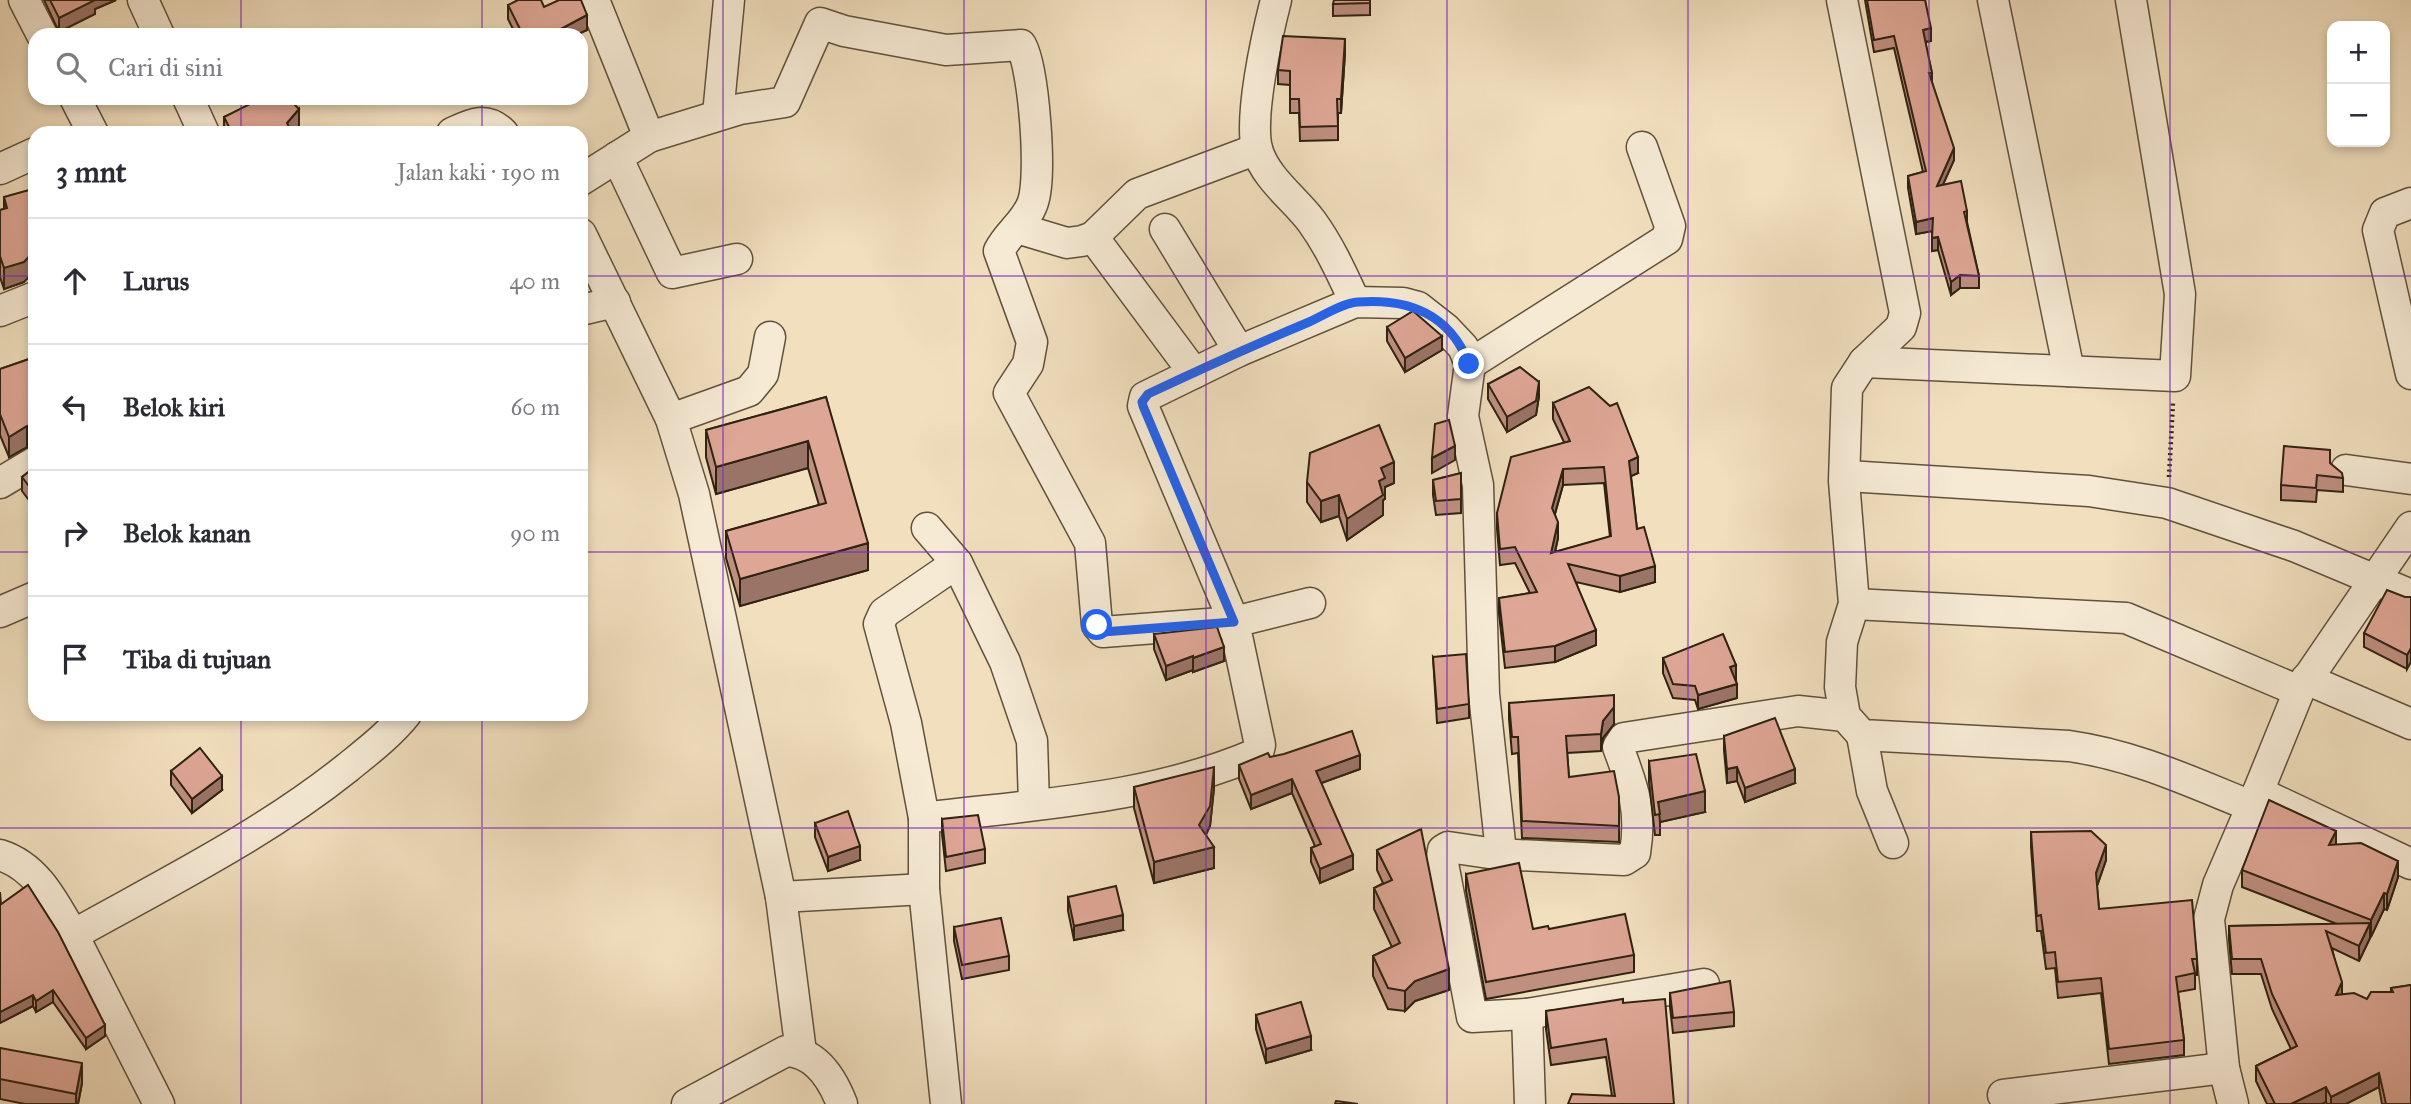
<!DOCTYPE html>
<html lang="id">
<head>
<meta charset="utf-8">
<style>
  :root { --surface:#fff; --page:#f2f2f3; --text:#2b2b33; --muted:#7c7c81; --line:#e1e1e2 }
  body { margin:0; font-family:"IM FELL Great Primer",serif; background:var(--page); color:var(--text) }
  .controls { position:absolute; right:21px; top:21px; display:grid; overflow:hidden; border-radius:14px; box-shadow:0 4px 10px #0003 }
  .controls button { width:63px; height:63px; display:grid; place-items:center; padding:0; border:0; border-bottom:2px solid var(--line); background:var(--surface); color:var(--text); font:35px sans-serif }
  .stop { position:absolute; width:21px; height:21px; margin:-16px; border:5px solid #2563eb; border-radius:50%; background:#fff }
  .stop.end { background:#2563eb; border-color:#fff; box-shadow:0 2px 7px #0008 }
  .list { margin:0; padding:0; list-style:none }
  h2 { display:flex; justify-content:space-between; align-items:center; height:91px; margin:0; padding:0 28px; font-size:30px }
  h2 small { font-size:23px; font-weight:400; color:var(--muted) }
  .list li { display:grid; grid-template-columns:46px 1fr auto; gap:21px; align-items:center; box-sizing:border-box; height:126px; padding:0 28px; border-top:2px solid var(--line) }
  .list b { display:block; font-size:26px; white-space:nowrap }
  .list em { font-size:23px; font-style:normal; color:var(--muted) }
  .icon { flex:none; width:38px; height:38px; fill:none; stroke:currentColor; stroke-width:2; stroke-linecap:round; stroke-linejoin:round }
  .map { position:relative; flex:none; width:2411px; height:1104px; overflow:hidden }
  .search { position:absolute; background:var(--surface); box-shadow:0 4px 10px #0003; left:28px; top:28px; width:560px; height:77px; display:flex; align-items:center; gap:18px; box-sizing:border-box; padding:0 24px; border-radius:21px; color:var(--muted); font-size:26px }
  .panel { position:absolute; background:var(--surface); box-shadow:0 4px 10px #0003; left:28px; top:126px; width:560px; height:595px; border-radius:21px }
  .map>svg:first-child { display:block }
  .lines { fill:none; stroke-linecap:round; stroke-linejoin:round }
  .minor-casing { stroke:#60513c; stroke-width:33 }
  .path { stroke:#2f2211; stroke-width:4.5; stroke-dasharray:2 3.5; stroke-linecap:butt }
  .minor { stroke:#f6ead5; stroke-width:30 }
  .wall { fill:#bf8f80; stroke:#2f2211; stroke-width:2; fill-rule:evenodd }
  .shaded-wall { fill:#9b7468; stroke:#2f2211; stroke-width:2 }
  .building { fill:#dea695; stroke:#2f2211; stroke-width:2; fill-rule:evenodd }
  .route { stroke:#2563eb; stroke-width:9 }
  .grid { fill:none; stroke:#7b2cbf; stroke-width:2; stroke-opacity:0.55 }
</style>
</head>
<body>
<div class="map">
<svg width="2411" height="1104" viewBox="0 0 2411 1104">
  <rect width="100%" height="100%" fill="#f1dfbe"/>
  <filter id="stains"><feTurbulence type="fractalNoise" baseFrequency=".00286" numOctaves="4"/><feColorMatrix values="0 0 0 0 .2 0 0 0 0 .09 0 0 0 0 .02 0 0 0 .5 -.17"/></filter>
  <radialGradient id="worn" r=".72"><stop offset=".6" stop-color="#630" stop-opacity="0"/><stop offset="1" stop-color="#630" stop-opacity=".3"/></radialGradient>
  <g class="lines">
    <defs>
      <g id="minor">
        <path d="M24,0L42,35"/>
        <path d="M143,0L159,35"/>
        <path d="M594,0L649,137"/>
        <path d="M1276,0C1267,35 1249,116 1257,149C1265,178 1295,199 1312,222C1330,247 1342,274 1355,302"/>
        <path d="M1842,0L1905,313L1901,327L1864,362L1847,388L1844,481L1854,604L1842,642L1840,687L1845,716L1862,735L2069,746C2134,755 2191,782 2251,806"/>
        <path d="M1993,0L2069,371"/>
        <path d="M75,98L93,133"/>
        <path d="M188,98L204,133"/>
        <path d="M718,115L729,0"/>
        <path d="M452,133C471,124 486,116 503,133"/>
        <path d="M617,157L672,273L737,259"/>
        <path d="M0,169L35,153"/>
        <path d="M581,180L649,137L740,109L785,102L820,23L844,31L946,50L1021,45C1034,69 1042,175 1033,202C1027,221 1008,233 999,251L1032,342L1028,364L1009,393L1090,543L1097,625L1103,632L1234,622L1143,406L1145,397L1239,351L1355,302L1403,303L1418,307L1446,329L1463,347L1470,364L1463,416L1478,485L1484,694L1501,852"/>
        <path d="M2411,203L2385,213L2378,230L2411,374"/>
        <path d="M1017,228L1067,243L1082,241L1093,237L1137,194L1257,149"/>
        <path d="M1165,229L1239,351"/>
        <path d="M581,234L671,419L694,494L781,897L801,1052"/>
        <path d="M1093,237L1194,373"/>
        <path d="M581,310L615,302"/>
        <path d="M0,311L35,297"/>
        <path d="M1864,362L2175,376L2180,294L2131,0"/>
        <path d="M1470,364L1667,239L1670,226L1642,147"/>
        <path d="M671,419L749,391L763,374L770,337"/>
        <path d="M2346,470L2411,479"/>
        <path d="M1847,476L2089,491L2167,503L2294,546L2411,595"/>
        <path d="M0,483L35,462"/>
        <path d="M927,528L957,563L1005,662L1032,741L1034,804"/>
        <path d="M1854,604L2126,618L2299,691"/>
        <path d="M0,612L35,597"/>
        <path d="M2306,679L2411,724"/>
        <path d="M1862,735L1872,791L1893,843"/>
        <path d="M2258,792L2299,691L2411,527"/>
        <path d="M924,818C1037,804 1152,799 1258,753L1260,745L1234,622L1310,603"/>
        <path d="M0,855C38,867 54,903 73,935"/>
        <path d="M781,897L924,889"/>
        <path d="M1704,984L1527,1014L1472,1017L1442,858L1443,850L1448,847L1496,854L1624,860L1635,853C1642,810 1633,787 1618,747L1624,738L1798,711L1845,716"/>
        <path d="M1527,1014L1530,1104"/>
        <path d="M2003,1095L2224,1068"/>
        <path d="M159,1104L73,935C166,883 263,835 347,768C368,751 389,735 406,714"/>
        <path d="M687,1104L786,1051C816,1052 832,1078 842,1104"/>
        <path d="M946,1104L924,889V818L906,723L879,624L884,613L957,563"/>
        <path d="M2233,1104L2224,1068L2209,919L2218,885L2258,792L2411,864"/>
      </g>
    </defs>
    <!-- minor casing -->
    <use href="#minor" class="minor-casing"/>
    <!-- path -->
    <path class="path" d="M2169,477L2173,402"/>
    <!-- minor -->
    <use href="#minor" class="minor"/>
  </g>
  <!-- wall -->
  <g class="wall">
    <path d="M44,0H116L95,9V14L59,32Z"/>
    <path d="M1370,0V15L1333,16V4Z"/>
    <path d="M1865,0H1925L1931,41L1925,42L1932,73V82L1954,160L1943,184L1967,211V222L1979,276V288H1960L1951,295L1938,250L1932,251V231L1916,234L1908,188V176L1923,172L1894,48L1874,52Z"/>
    <path d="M508,5L544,7L587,30L576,35H516L508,19Z"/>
    <path d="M1345,53L1341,113H1338V140L1300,141L1299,113H1290V85L1278,84V70Z"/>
    <path d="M270,102L299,129L296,133H224V117Z"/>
    <path d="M4,197L24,282L4,289L0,277V210L4,209Z"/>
    <path d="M1387,327L1442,350L1405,372L1387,341Z"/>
    <path d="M35,357V446L27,447L9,457L0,435V369Z"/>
    <path d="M1488,384L1539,396L1536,415L1507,432L1488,399Z"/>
    <path d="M826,397L868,570L740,606L726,558V531L819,505L808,468L716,494L706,457V430Z"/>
    <path d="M1553,403L1638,473L1631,476L1637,529L1655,582L1620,592L1576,582L1596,645L1555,662L1505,668L1499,614V598L1530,593L1515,563L1500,565L1497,529V513L1564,442L1553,419ZM1604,483L1610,537L1555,552L1558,538L1555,514L1563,485Z"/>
    <path d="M2330,463L2343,478V492L2317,490L2316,502L2281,500V485Z"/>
    <path d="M35,467V508L22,491V477Z"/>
    <path d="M1461,473V513L1436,515L1433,495V480Z"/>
    <path d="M1307,482L1394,483L1385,487V499L1383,500V515L1347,540L1339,516L1321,522L1307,502Z"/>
    <path d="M2405,597H2411L2407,669L2364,647V633Z"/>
    <path d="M1154,634L1224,661L1193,672V670L1166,680L1154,649Z"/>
    <path d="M1433,657L1469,704V718L1437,723Z"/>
    <path d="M1663,658L1736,679L1737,698L1698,709L1695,700L1673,698L1663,673Z"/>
    <path d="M1509,703L1614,724L1603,738L1601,751L1567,753L1569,777L1619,797V842L1522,838L1518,753L1512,754L1509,719Z"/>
    <path d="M1724,736L1795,783L1745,802L1737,781L1727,783L1724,750Z"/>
    <path d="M1270,757L1360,769L1321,783L1353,869L1320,883L1311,862V848L1315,846L1292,793L1251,809L1239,779V765Z"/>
    <path d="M1649,761L1705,812L1660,822V835H1655L1649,782Z"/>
    <path d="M171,771L222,790L192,813L171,785Z"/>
    <path d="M1134,787L1214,788L1210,826L1206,835L1214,868L1154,883L1134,808Z"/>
    <path d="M942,819L985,849V863L946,871L942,834Z"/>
    <path d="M815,823L860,860L828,871L815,837Z"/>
    <path d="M2031,832L2106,860L2097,886L2099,909L2197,959V975H2195V989L2178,992L2184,1040V1055L2109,1064L2101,993L2058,998L2055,968L2046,969L2041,931H2037L2031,847Z"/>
    <path d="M2336,845L2398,877L2387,910L2384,909L2359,961L2332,948L2342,994L2367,999L2391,992V988L2411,985V1104H2382L2379,1087L2346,1104H2327L2326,1102L2322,1104H2267L2256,1081V1066L2291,1049L2272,1009L2261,974H2232L2229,940V926L2337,924L2242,887V870Z"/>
    <path d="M1377,850L1449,990L1415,1001L1405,1011L1388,1009L1373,976V956L1392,947L1374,909V888L1383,883L1377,870Z"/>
    <path d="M1466,874L1533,929H1549L1634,955V972L1486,999L1466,891Z"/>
    <path d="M0,892L1,905L105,1036L86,1049L53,1002L36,1012L33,1006L0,1023Z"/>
    <path d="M1068,897L1123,930L1074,940L1068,911Z"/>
    <path d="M954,927L1009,956V970L962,979L954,941Z"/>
    <path d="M1670,993L1734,1012V1026L1673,1033L1670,1007Z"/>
    <path d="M1623,1003L1674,1104L1612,1096L1606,1057L1551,1065L1546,1029V1011Z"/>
    <path d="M1256,1015L1311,1050L1266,1063L1256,1029Z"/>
    <path d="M0,1048L82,1083L78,1104H25L0,1099Z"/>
  </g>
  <!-- shaded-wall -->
  <g class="shaded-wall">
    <path d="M93,0H116L95,9V14L59,32V18Z"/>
    <path d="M587,15V30L576,35H559V30Z"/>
    <path d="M1931,28V41L1923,42V30Z"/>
    <path d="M1345,39V53L1341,113V99Z"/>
    <path d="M299,109V129L296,133H287V123Z"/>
    <path d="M1954,148V160L1937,198V186Z"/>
    <path d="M1933,218V231L1916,234V222Z"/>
    <path d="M1938,237V250L1932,251V238Z"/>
    <path d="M35,239V271L24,282L4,289V268Z"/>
    <path d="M1960,275V288L1951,295V282Z"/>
    <path d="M1442,336V350L1405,372V358Z"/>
    <path d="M1539,382V396L1536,415L1507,432V417Z"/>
    <path d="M27,426V447L9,457V437Z"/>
    <path d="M808,441V468L716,494V467Z"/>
    <path d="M1455,446V460L1432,473V458Z"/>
    <path d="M1638,457V473L1629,477V461Z"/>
    <path d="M1394,462V483L1385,487V499L1383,500V515L1347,540V519L1379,481L1381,468Z"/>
    <path d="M1563,469V485L1552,524V508Z"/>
    <path d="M1339,495V516L1321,522V501Z"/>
    <path d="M1558,522V538L1551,569V553Z"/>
    <path d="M868,543V570L740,606V579Z"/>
    <path d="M1655,566V582L1620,592V576Z"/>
    <path d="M1596,630V645L1555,662V646Z"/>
    <path d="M1224,647V661L1193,672V658Z"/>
    <path d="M2411,648V662L2407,669V655Z"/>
    <path d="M1193,656V670L1166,680V666Z"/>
    <path d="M1736,665V679L1730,681V667Z"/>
    <path d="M1737,684V698L1698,709V695Z"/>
    <path d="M1614,707V724L1603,738L1601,751V734L1603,721Z"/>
    <path d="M1360,755V769L1316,785V771Z"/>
    <path d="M1214,767V788L1210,826L1199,846V825Z"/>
    <path d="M1737,767V781L1727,783V769Z"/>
    <path d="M1795,769V783L1745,802V788Z"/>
    <path d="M222,776V790L192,813V799Z"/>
    <path d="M1292,779V793L1251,809V795Z"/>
    <path d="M1705,791V812L1660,822L1658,802Z"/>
    <path d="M2336,831V848L2329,845Z"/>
    <path d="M2106,845V860L2096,889V873Z"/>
    <path d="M860,846V860L828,871V857Z"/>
    <path d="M1214,847V868L1154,883V862Z"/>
    <path d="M1353,855V869L1320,883V869Z"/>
    <path d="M2398,861V877L2387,910V894Z"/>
    <path d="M2384,893V909L2371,937V920Z"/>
    <path d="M1123,915V930L1074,940V926Z"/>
    <path d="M2370,923V938L2359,961V946Z"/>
    <path d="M1449,969V990L1415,1001L1405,1011V991L1415,981Z"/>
    <path d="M2342,982V997L2336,995Z"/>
    <path d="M53,990V1002L36,1012V1001Z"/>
    <path d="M33,995V1006L0,1023V1012Z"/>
    <path d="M105,1025V1036L86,1049V1038Z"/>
    <path d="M1311,1036V1050L1266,1063V1049Z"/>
    <path d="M82,1063V1083L78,1104H76V1094Z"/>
    <path d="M2379,1073V1087L2346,1104H2331V1097Z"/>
    <path d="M2326,1087V1102L2322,1104H2291Z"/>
  </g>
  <!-- building -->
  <g class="building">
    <path d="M50,0H95L59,18Z"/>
    <path d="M518,0H541L544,7L559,0H581L587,15L559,30L530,35H523L508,5Z"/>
    <path d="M1334,0H1370V3L1333,4Z"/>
    <path d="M1867,0H1925L1931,28L1923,30L1932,73H1929L1954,148L1937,186L1961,181L1967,211L1964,212L1979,276L1960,275L1951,282L1938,237L1932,238L1933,218L1916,222L1908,176L1926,171L1894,36L1874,40Z"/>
    <path d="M1283,36L1345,39L1341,99H1337L1338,126L1300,127L1299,99H1290V71L1278,70Z"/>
    <path d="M262,98H268L270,102L279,98H288L299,109L287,123L292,133H232L224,117Z"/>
    <path d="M29,190L35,211V250L24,262L4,268L0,256V210L7,208L4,197Z"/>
    <path d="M1413,311L1442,336L1405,358L1387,327Z"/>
    <path d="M35,357V425L27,426L9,437L0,414V369Z"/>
    <path d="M1520,367L1539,382L1536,401L1507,417L1488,384Z"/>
    <path d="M1589,387L1610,406L1617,403L1638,457L1629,461L1637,529L1644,527L1655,566L1620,576L1568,564L1596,630L1555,646L1505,652L1499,598L1537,592L1515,547L1500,549L1497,513L1511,457L1570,441L1553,403ZM1604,467L1611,536L1551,553L1558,522L1552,508L1563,469Z"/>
    <path d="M826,397L868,543L740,579L726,531L826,503L808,441L716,467L706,430Z"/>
    <path d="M1449,420L1455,446L1432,458L1435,424Z"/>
    <path d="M1379,425L1394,462L1381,468L1385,478L1379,481L1383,495L1347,519L1339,495L1321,501L1307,482L1310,453Z"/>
    <path d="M2284,446L2330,450V463L2342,473L2343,478L2317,475L2316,488L2281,485Z"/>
    <path d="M35,467V494L22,477Z"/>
    <path d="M1461,473V499L1436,501L1433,480Z"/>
    <path d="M2387,590L2405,597H2411V648L2407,655L2364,633Z"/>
    <path d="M1217,627L1224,647L1193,658V656L1166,666L1154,634Z"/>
    <path d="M1723,634L1736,665L1730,667L1737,684L1698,695L1695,686L1673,684L1663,658Z"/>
    <path d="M1466,654L1469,704L1437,709L1433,657Z"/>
    <path d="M1614,695V707L1603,721L1601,734L1566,736L1569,777L1614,771L1619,797V826L1522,821L1518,737H1512L1509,703Z"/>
    <path d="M1775,718L1795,769L1745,788L1737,767L1727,769L1724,736Z"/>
    <path d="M1352,731L1360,755L1316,771L1353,855L1320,869L1311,848L1321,844L1292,779L1251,795L1239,765L1268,753L1270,757L1284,754Z"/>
    <path d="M200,748L222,776L192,799L171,771Z"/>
    <path d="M1696,754L1705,791L1658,802L1660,814L1655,815L1649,761Z"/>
    <path d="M1214,767L1210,806L1199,825L1214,847L1154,862L1134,787Z"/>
    <path d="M2269,800L2336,831L2329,845L2361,843L2398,861L2387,894L2384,893L2371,920L2242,870Z"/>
    <path d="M848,811L860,846L828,857L815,823Z"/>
    <path d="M978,815L985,849L946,857L942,819Z"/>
    <path d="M1421,829L1449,969L1415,981L1405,991L1388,988L1373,956L1400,943L1374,888L1392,880L1377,850Z"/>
    <path d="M2091,831L2106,845L2096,873L2099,909L2192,900L2197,959H2192L2195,973L2176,977L2184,1040L2109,1049L2101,978L2058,982L2055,952L2046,953L2041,915L2037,916L2031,832Z"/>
    <path d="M1519,863L1533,929L1548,926L1549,929L1625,914L1634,955L1486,982L1466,874Z"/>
    <path d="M28,885L58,932L105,1025L86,1038L53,990L36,1001L33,995L0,1012V905Z"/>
    <path d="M1116,886L1123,915L1074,926L1068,897Z"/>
    <path d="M1001,918L1009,956L962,965L954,927Z"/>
    <path d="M2370,923L2359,946L2326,931L2342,982L2336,995L2354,993L2367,999L2371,992H2393L2391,988L2411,985V1104H2386L2379,1073L2331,1097L2326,1087L2291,1104H2275L2256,1066L2297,1046L2272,994L2261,959H2232L2229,926Z"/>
    <path d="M1730,981L1734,1012L1673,1018L1670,993Z"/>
    <path d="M1623,999V1003L1665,999L1674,1104H1568L1572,1094L1615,1096L1606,1039L1551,1048L1546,1011Z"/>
    <path d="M1301,1002L1311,1036L1266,1049L1256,1015Z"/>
    <path d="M0,1048L82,1063L76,1094L0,1079Z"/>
    <path d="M1336,1101L1358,1104H1335Z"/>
  </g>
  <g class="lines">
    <!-- route -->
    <path class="route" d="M1097,625L1103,632L1234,622L1143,406L1142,402L1148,394C1201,369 1254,345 1309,322C1323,316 1342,303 1358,302C1408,298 1450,314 1469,364"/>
  </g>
  <!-- grid -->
  <path class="grid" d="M241,0V35M482,0V35M723,0V1104M964,0V1104M1206,0V1104M1447,0V1104M1688,0V1104M1929,0V1104M2170,0V1104M241,98V133M482,98V133M0,276H35M581,276H2411M0,552H35M581,552H2411M241,714V1104M482,714V1104M0,828H2411"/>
  <rect width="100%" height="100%" filter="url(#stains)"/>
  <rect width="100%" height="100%" fill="url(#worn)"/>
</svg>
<div class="controls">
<button>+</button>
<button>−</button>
</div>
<div class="stop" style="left:1097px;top:625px"></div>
<div class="stop end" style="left:1469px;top:364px"></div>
<div class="search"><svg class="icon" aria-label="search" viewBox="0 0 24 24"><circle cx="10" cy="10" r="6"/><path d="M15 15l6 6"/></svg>Cari di sini</div>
<section class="panel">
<h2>3 mnt<small>Jalan kaki · 190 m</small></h2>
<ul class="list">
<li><svg class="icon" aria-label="ahead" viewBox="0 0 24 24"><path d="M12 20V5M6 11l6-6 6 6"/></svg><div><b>Lurus</b></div><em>40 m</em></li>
<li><svg class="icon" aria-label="left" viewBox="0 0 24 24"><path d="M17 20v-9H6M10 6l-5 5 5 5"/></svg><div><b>Belok kiri</b></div><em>60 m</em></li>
<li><svg class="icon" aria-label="right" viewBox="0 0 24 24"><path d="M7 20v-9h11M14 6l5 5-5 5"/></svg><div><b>Belok kanan</b></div><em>90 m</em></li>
<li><svg class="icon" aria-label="arrive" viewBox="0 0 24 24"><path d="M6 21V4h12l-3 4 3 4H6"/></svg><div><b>Tiba di tujuan</b></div></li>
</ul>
</section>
</div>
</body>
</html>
